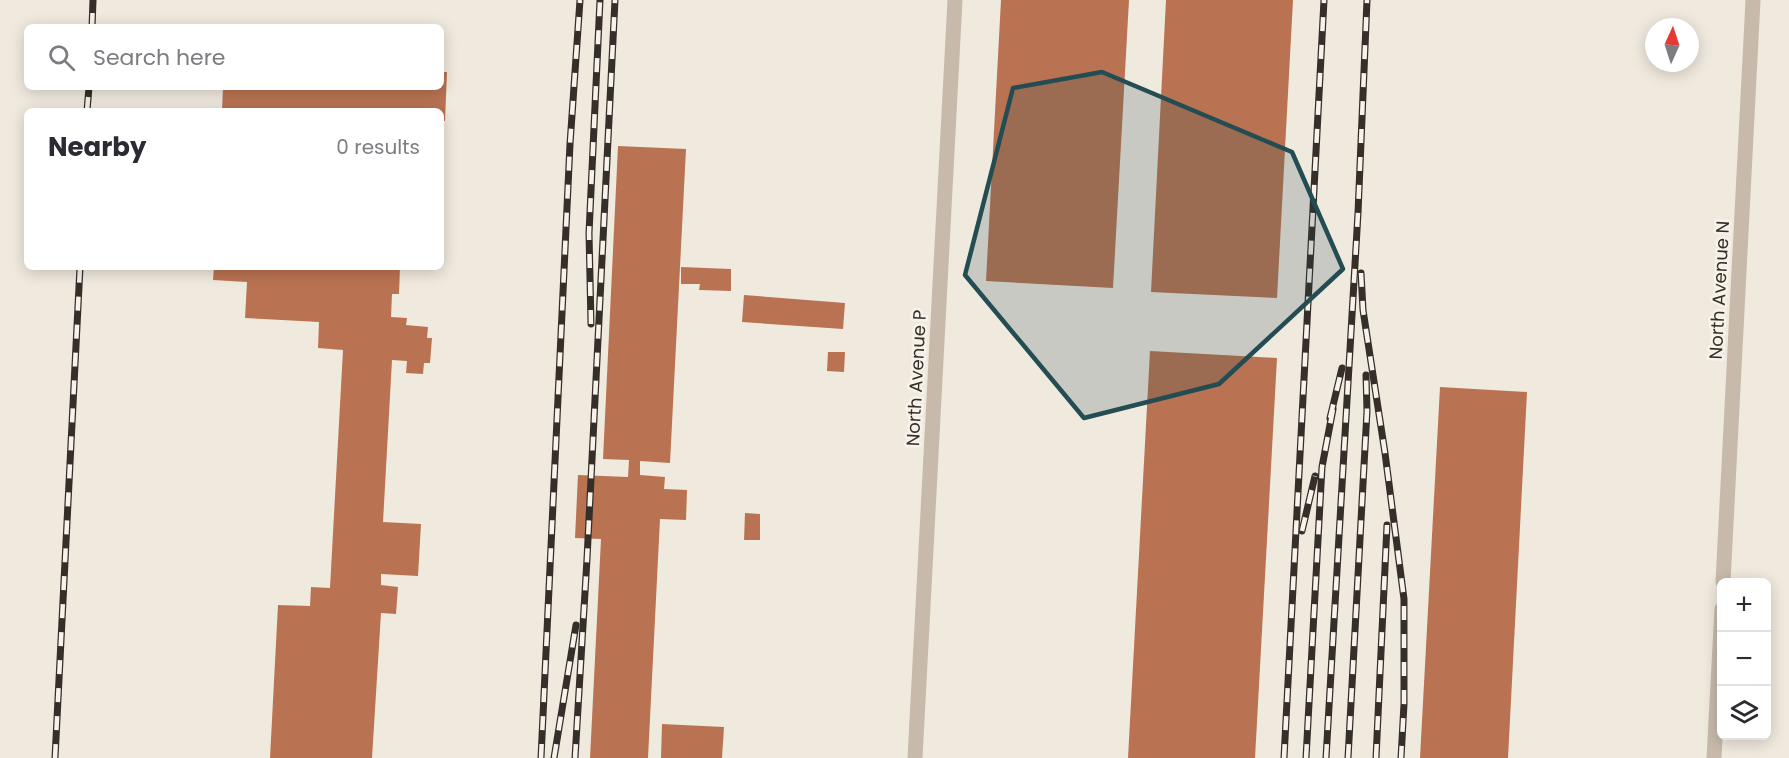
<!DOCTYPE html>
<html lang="en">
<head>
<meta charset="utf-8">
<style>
  :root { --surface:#fff; --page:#f2f2f3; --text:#2b2b33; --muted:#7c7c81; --line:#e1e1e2 }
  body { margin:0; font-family:Poppins,sans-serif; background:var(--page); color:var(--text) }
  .controls { position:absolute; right:18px; bottom:18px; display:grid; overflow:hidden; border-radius:9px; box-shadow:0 3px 15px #0003 }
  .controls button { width:54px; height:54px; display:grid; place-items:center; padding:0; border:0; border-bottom:2px solid var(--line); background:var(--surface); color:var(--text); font:30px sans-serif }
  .compass { position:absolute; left:1645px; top:18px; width:54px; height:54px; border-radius:50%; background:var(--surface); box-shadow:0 3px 15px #0003; rotate:3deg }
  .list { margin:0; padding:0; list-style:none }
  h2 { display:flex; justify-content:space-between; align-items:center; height:78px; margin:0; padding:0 24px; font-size:26px }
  h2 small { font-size:20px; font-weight:400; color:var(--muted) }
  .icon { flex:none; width:33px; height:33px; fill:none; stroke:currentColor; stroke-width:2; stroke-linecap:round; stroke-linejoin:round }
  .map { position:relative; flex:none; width:1789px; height:758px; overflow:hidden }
  .search { position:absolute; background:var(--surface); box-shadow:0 3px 15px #0003; left:24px; top:24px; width:420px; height:66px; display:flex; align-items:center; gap:15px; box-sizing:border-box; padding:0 21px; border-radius:9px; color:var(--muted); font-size:22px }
  .panel { position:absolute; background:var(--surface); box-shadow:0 3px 15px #0003; left:24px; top:108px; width:420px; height:162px; border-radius:9px }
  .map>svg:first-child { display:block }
  .building { fill:#ba7352 }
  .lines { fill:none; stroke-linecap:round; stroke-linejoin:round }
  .minor { stroke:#c7baab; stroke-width:15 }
  .tertiary { stroke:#c7baab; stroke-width:15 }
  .rail-casing { stroke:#352e29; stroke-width:7 }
  .rail { stroke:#f8f3ea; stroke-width:4.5; stroke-dasharray:14; stroke-linecap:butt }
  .marked { fill:#234c53; fill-opacity:0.2; stroke:#234c53; stroke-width:4.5; stroke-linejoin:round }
  .labels { text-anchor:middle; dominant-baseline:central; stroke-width:5; stroke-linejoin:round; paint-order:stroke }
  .street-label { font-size:18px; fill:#352e29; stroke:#f8f3ea }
</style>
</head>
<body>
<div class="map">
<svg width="1789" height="758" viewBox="0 0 1789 758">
  <rect width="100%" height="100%" fill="#f0e9de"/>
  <!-- building -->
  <g class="building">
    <path d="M1001,0H1129L1113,288L986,281Z"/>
    <path d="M1166,0H1293L1277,298L1151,292Z"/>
    <path d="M441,72H447L445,121H441V111H222L223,87H441Z"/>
    <path d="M618,146L686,149L670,463L640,461V475L665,477L664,489L687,490L686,520L660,519L648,758H590L601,539L575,538L578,475L628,477L629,460L603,459Z"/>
    <path d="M214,267H400L399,294H392L391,317L407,318L406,325L428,327L427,338H432L430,363H424L423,374L406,373L407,361L392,360L383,522L421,524L418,576L381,574V585L398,587L396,614L381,613L372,758H270L278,605L310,606L311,587L330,588L343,350L318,348L319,322L245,318L247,282L213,280Z"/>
    <path d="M681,267L731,269V291L699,290L700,284H681Z"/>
    <path d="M744,295L845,303L843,329L742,322Z"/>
    <path d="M1150,351L1277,358L1255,758H1128Z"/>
    <path d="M828,352H845L844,372L827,371Z"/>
    <path d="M1440,387L1527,392L1508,758H1420Z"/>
    <path d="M745,513L760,514V540H744Z"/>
    <path d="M662,724L724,727L722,758H661Z"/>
  </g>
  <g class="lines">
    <!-- minor -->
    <path class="minor" d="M915,758L955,0"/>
    <!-- tertiary -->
    <g class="tertiary">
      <path d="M1723,582L1753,0"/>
      <path d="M1714,758L1722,609"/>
    </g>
    <defs>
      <g id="rail">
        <path d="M92,27L93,0"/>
        <path d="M87,111L89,87"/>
        <path d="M1361,273L1363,310L1385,453L1404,599V704L1401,758"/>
        <path d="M591,324L589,233L600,0"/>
        <path d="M1330,418L1342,368"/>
        <path d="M1302,531L1315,476"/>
        <path d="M55,758L80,267"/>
        <path d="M541,758L570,144L580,0"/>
        <path d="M554,758L576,625"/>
        <path d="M575,758L587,559L615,0"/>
        <path d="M1284,758L1324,0"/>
        <path d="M1306,758L1322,467L1333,409"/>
        <path d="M1326,758L1358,213L1367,0"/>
        <path d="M1348,758L1367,411L1366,375"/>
        <path d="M1376,758L1387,525"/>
      </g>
    </defs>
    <!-- rail casing -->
    <use href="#rail" class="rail-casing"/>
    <!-- rail -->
    <use href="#rail" class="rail"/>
  </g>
  <!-- marked area -->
  <path class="marked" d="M1102,72L1292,152L1343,269L1219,384L1084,418L965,275L1013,88Z"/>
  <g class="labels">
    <!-- street labels -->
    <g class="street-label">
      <text transform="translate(1719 290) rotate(-87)">North Avenue N</text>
      <text transform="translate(916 378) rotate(-87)">North Avenue P</text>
    </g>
  </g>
</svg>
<div class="controls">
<button>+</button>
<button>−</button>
<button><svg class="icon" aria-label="layers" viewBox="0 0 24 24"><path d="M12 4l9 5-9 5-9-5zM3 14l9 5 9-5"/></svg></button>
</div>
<svg class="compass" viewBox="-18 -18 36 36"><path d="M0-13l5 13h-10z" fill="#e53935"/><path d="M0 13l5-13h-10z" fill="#7c7c81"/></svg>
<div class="search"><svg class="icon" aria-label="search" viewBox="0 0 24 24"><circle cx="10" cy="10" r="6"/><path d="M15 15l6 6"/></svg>Search here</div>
<section class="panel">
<h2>Nearby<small>0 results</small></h2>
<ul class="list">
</ul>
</section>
</div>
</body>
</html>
